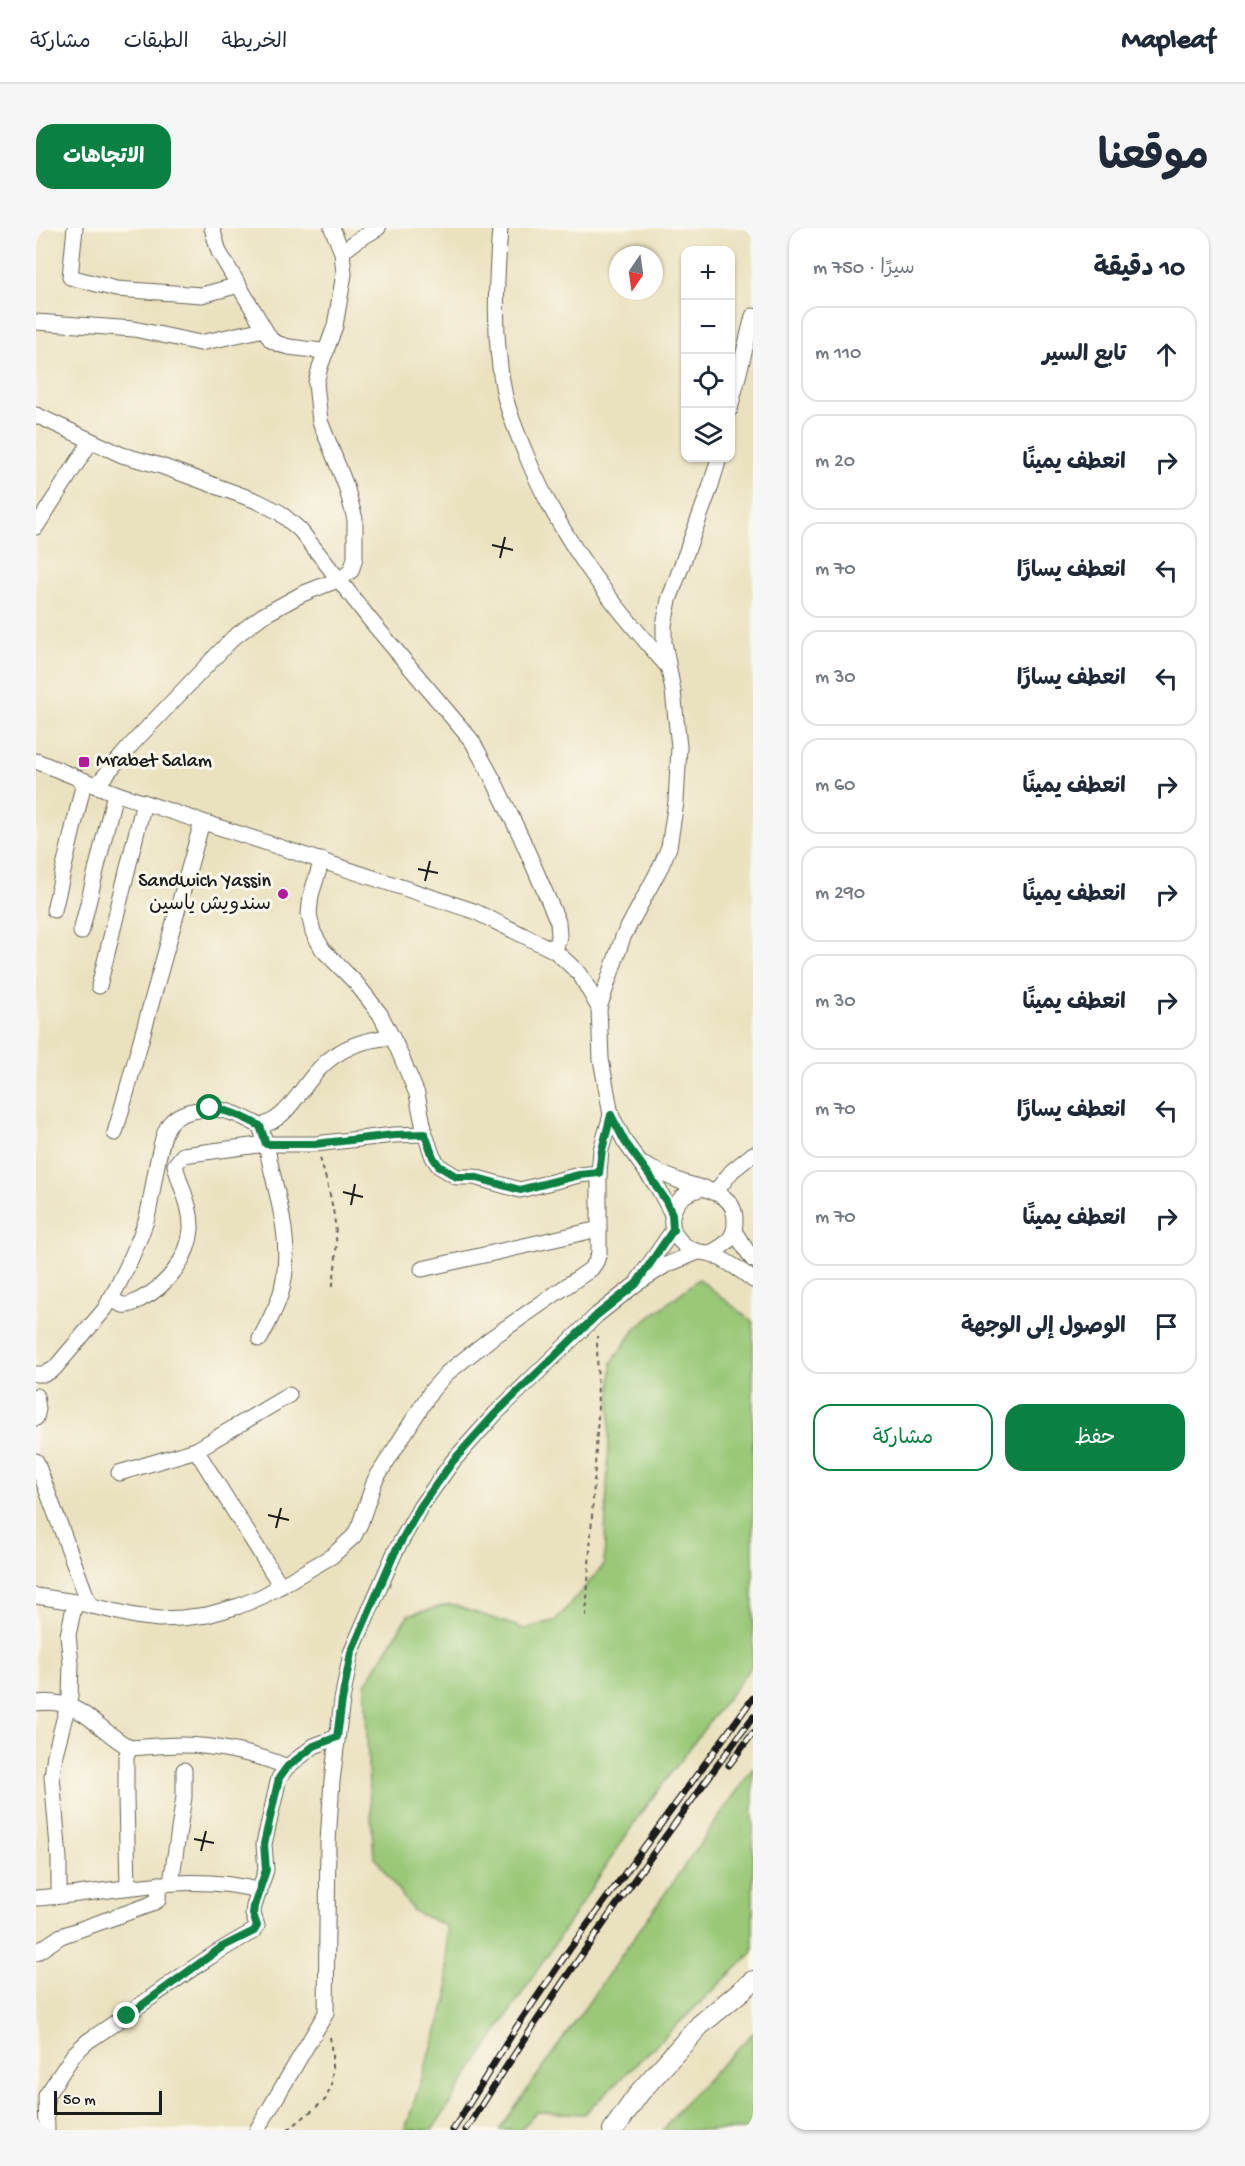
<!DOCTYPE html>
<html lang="ar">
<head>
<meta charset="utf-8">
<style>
  :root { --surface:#fff; --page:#f6f6f7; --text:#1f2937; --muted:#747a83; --line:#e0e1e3; --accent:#0b8043 }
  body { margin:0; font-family:"Gochi Hand","Playpen Sans Arabic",sans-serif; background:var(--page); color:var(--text); direction:rtl }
  .controls { position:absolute; right:18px; top:18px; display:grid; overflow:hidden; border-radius:12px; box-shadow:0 2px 4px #0004 }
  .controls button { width:54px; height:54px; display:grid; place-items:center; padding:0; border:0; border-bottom:2px solid var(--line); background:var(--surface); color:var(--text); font:30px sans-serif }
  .compass { position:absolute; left:573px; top:18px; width:54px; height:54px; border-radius:50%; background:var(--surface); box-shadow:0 2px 4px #0004; rotate:193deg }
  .scale { position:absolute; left:18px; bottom:15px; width:108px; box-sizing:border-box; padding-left:6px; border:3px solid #1c1c1c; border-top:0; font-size:16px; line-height:21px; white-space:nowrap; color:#1c1c1c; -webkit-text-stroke:4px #fbf7ec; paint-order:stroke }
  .stop { position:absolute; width:18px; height:18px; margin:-14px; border:4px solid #0b8043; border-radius:50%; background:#fff }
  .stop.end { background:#0b8043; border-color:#fff; box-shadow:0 2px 6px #0008 }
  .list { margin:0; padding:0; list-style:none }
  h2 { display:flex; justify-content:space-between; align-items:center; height:78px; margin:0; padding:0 24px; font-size:26px }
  h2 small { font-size:20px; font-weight:400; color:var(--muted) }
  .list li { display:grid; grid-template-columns:39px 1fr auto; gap:18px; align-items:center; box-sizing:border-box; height:96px; margin:0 12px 12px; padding:0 12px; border:2px solid var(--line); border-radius:18px }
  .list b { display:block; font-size:22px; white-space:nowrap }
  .list em { font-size:20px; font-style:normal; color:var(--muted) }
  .actions { display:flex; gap:12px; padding:18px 24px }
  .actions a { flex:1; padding:14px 0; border:2px solid var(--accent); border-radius:18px; text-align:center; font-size:21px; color:var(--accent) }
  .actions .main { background:var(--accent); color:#fff }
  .icon { flex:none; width:33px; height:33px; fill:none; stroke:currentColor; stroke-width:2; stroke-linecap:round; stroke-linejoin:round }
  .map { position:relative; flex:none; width:717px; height:1902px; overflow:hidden; direction:ltr; border-radius:18px }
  header { display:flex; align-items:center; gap:36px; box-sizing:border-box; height:84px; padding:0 30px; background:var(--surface); border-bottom:2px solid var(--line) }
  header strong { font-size:28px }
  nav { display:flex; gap:33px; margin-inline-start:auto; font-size:21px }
  .intro { display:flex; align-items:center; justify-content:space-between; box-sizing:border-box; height:144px; padding:0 36px }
  h1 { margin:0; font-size:42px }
  .button { padding:15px 27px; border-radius:18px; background:var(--accent); color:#fff; font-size:21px; font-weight:700 }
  main { display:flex; gap:36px; padding:0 36px }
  aside { flex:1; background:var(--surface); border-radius:18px; box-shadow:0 2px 4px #0004 }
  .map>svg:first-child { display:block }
  .green { fill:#99c877; stroke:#5a724a; stroke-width:1.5 }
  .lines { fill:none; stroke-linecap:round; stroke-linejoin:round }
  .minor-casing { stroke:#646155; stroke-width:17 }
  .major-casing { stroke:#646155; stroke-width:22 }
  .path { stroke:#646155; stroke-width:2; stroke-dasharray:4.5 4.5; stroke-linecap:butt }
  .minor { stroke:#fff; stroke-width:15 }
  .major { stroke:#fff; stroke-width:20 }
  .rail-casing { stroke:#1c1c1c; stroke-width:7 }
  .rail { stroke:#fbf7ec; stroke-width:4.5; stroke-dasharray:14; stroke-linecap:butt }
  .route { stroke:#0b8043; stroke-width:8 }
  .ticks { fill:none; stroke:#1c1c1c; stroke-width:2 }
  .poi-dot { fill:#b5179e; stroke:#fbf7ec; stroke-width:2 }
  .labels { text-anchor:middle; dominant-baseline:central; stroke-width:6; stroke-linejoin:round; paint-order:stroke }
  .poi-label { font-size:20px; fill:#1c1c1c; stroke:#fbf7ec; text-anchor:start }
</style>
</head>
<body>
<header>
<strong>Mapleaf</strong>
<nav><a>الخريطة</a><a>الطبقات</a><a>مشاركة</a></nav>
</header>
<div class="intro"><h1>موقعنا</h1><a class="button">الاتجاهات</a></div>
<main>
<aside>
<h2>10 دقيقة<small>سيرًا · 750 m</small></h2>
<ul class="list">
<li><svg class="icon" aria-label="ahead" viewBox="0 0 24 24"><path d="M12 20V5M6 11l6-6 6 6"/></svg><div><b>تابع السير</b></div><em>110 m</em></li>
<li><svg class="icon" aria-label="right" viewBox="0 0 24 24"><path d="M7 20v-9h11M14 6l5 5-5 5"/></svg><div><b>انعطف يمينًا</b></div><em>20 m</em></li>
<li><svg class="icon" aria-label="left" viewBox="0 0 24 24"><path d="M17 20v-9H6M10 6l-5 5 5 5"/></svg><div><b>انعطف يسارًا</b></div><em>70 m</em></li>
<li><svg class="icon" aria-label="left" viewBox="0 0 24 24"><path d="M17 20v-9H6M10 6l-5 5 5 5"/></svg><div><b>انعطف يسارًا</b></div><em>30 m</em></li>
<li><svg class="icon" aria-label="right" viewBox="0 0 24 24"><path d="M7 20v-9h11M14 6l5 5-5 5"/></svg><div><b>انعطف يمينًا</b></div><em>60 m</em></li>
<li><svg class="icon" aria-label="right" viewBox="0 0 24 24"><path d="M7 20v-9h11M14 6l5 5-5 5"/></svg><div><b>انعطف يمينًا</b></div><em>290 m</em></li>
<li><svg class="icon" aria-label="right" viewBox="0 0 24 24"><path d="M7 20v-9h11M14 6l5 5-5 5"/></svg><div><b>انعطف يمينًا</b></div><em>30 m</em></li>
<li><svg class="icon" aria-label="left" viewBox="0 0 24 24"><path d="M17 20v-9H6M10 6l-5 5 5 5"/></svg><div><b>انعطف يسارًا</b></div><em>70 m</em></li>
<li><svg class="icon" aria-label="right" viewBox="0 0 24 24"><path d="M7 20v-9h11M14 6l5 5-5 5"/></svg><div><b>انعطف يمينًا</b></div><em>70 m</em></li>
<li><svg class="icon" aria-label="arrive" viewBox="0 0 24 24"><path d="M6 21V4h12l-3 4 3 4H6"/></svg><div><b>الوصول إلى الوجهة</b></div></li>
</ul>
<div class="actions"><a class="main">حفظ</a><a>مشاركة</a></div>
</aside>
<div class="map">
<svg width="717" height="1902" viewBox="0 0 717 1902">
  <rect width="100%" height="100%" fill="#fbf7ec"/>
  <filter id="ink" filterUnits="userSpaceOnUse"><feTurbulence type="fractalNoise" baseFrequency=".0167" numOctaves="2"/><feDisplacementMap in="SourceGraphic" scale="12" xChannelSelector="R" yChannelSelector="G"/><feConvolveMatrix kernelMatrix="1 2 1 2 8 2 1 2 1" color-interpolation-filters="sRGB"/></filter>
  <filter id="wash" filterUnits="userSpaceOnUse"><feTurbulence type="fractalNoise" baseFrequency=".008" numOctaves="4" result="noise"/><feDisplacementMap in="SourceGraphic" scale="24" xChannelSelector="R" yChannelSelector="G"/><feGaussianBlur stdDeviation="1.35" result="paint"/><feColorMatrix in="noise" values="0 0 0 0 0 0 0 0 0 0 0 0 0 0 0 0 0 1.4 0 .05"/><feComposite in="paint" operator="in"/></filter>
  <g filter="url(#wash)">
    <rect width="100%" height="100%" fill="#eae2bf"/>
    <!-- green -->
    <g class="green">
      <path d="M663,1051L717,1094V1436L605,1585L396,1902H369L412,1769L410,1698L377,1683L338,1628L333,1561L329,1457L372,1387L414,1376L489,1401L520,1392L568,1337L576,1134L600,1100Z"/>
      <path d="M717,1540V1724L548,1886L501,1884L484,1902H463Z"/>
      <path d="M717,1805V1902H627L649,1874Z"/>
    </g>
  </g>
  <g filter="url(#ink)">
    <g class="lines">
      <defs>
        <g id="minor">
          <path d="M39,0L34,49L80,61L166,67L203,57"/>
          <path d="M176,0L183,24L235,112C252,123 271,119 290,124"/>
          <path d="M464,0C460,55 457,109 468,164C472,184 481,205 489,224C524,311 571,370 632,439"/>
          <path d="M306,24L322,12L342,0"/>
          <path d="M0,94L98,101L164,115L228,101"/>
          <path d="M694,181L717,88"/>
          <path d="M0,187L86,227L125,238L221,273L243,284L264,302L335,393L436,513L458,553L485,609L522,694L523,708L519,723"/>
          <path d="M0,299L55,213"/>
          <path d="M0,533L79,565L438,683L519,723L544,746L563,780L565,831L575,887L589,914L622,960L636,986"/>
          <path d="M60,558L96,516L197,410L226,388L266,366L304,351L315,343L319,330V291L310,258L284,193L280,155L284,139L299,98L308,46L306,24L296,0"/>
          <path d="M286,632L275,667L273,686L277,704L287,722L320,755L344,786L361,819L381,866L389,906"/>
          <path d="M18,682L48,554"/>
          <path d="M45,704L79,565"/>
          <path d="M63,758L108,574"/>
          <path d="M563,780L587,709L625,638L633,619L640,574L643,519L637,463L628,414V397L633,372L674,260L683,230"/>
          <path d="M224,898C253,891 264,860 284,840C303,820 329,811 356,809"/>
          <path d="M79,905L166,594"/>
          <path d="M608,937C620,943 633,949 646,954C668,962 701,963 699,995C699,1011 687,1019 674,1025"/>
          <path d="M669,960C654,963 642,968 637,984C632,1001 643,1018 660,1023C666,1025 672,1024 678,1027C692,1034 705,1042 717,1052"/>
          <path d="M680,963L696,943L717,926"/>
          <path d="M698,1003L717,1032"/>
          <path d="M386,1041L563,1001"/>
          <path d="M603,1051L637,1002"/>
          <path d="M224,1111C232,1095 242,1078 246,1061C258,1011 239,964 230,916H279L358,907L389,906L397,929L403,938L421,949H438L484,962L543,947L563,945"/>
          <path d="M0,1146H9L18,1141L69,1081C85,1053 99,1024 110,993C117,971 122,909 134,895C141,887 153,883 163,882C186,878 204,887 224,898L230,916L147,927L139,937C144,958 156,979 155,1001C153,1030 130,1059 105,1071C99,1074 94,1078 87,1077C83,1076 79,1073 74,1071"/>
          <path d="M0,1168L2,1181L0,1190"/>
          <path d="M160,1222L245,1358"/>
          <path d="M0,1233L54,1378"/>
          <path d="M83,1245L160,1222L253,1167"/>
          <path d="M0,1368L39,1374L99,1388L123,1391L146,1390L171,1387L203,1378L227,1368L265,1346L296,1328L318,1308L324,1296L339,1252L396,1162L411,1145L454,1111L555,1041L560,1034L563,1025V945L565,922L575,887"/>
          <path d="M0,1475C45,1469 60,1501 94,1520C111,1519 128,1517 146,1517C177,1517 222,1526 251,1539"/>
          <path d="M135,1654L148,1569V1542"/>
          <path d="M92,1659L90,1569V1529L94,1520"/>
          <path d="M23,1668V1631L16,1548L19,1526L34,1469L35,1436L32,1407L39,1374"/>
          <path d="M0,1670C75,1666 150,1642 224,1663"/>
          <path d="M0,1725L25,1708L113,1677L122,1672L123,1656"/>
          <path d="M11,1902L10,1868L38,1826L52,1813C108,1777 159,1734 218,1703L221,1698L217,1686L218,1678L230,1642L228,1616L243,1550L251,1539L278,1518L301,1509"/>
          <path d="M221,1902L290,1785L292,1614L296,1553L306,1472L315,1425L359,1324L385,1278L417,1233L460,1185L497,1149L561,1087L600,1056L630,1037L662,1024"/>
        </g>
        <path id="major" d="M577,1902L604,1864L664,1797L717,1753"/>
      </defs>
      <!-- minor casing -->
      <use href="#minor" class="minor-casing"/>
      <!-- major casing -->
      <use href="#major" class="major-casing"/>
      <!-- path -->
      <g class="path">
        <path d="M284,930C299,982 305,1008 296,1062"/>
        <path d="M550,1389L562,1187L561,1108"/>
        <path d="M252,1902L289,1872L296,1857V1828L294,1808"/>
      </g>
      <!-- minor -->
      <use href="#minor" class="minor"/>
      <!-- major -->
      <use href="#major" class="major"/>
      <defs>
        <g id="rail">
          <path d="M693,1537L717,1505"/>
          <path d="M417,1902L478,1803L533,1722L717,1470"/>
          <path d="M430,1902C519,1760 617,1624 717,1489"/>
        </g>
      </defs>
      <!-- rail casing -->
      <use href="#rail" class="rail-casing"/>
      <!-- rail -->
      <use href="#rail" class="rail"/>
    </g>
  </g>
  <g class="lines" filter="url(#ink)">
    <!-- route -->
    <path class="route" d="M91,1788L186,1719L218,1703L221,1698L217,1686L218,1678L230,1642L228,1616L243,1550L251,1539L278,1518L301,1509L306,1472L315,1425L359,1324L385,1278L417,1233L460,1185L561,1087L600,1056L637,1002L636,986L630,973L614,948L589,914L575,887L566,922L563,945L543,947L484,962L438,949H421L403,938L397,929L389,906L358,907L279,916H230L224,898C208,889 193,882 174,880"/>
  </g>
  <!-- ticks -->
  <path class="ticks" d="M456,317L477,322M464,330L469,309M382,641L402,645M389,653L394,633M307,964L327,969M315,977L319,956M232,1287L253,1292M240,1300L245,1280M158,1611L178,1615M165,1623L170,1603"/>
  <!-- markers -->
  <g class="poi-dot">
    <rect x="42" y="528" width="12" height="12" rx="3"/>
    <circle cx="247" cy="666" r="6"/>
  </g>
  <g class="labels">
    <!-- poi labels -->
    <g class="poi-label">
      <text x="60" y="534">Mrabet Salam</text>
      <text x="235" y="654" text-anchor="end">Sandwich Yassin<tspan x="235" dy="23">سندويش ياسين</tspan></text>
    </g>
  </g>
</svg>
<div class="controls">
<button>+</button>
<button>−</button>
<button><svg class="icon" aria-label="locate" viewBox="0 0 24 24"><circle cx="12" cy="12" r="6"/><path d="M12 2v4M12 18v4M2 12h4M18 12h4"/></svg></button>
<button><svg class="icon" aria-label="layers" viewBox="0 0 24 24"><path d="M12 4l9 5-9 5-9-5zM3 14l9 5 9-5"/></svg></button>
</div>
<svg class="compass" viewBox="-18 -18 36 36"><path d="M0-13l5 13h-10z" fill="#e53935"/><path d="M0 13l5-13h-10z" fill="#747a83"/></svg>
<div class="scale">50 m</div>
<div class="stop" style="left:174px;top:880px"></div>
<div class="stop end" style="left:91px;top:1788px"></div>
</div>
</main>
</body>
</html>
